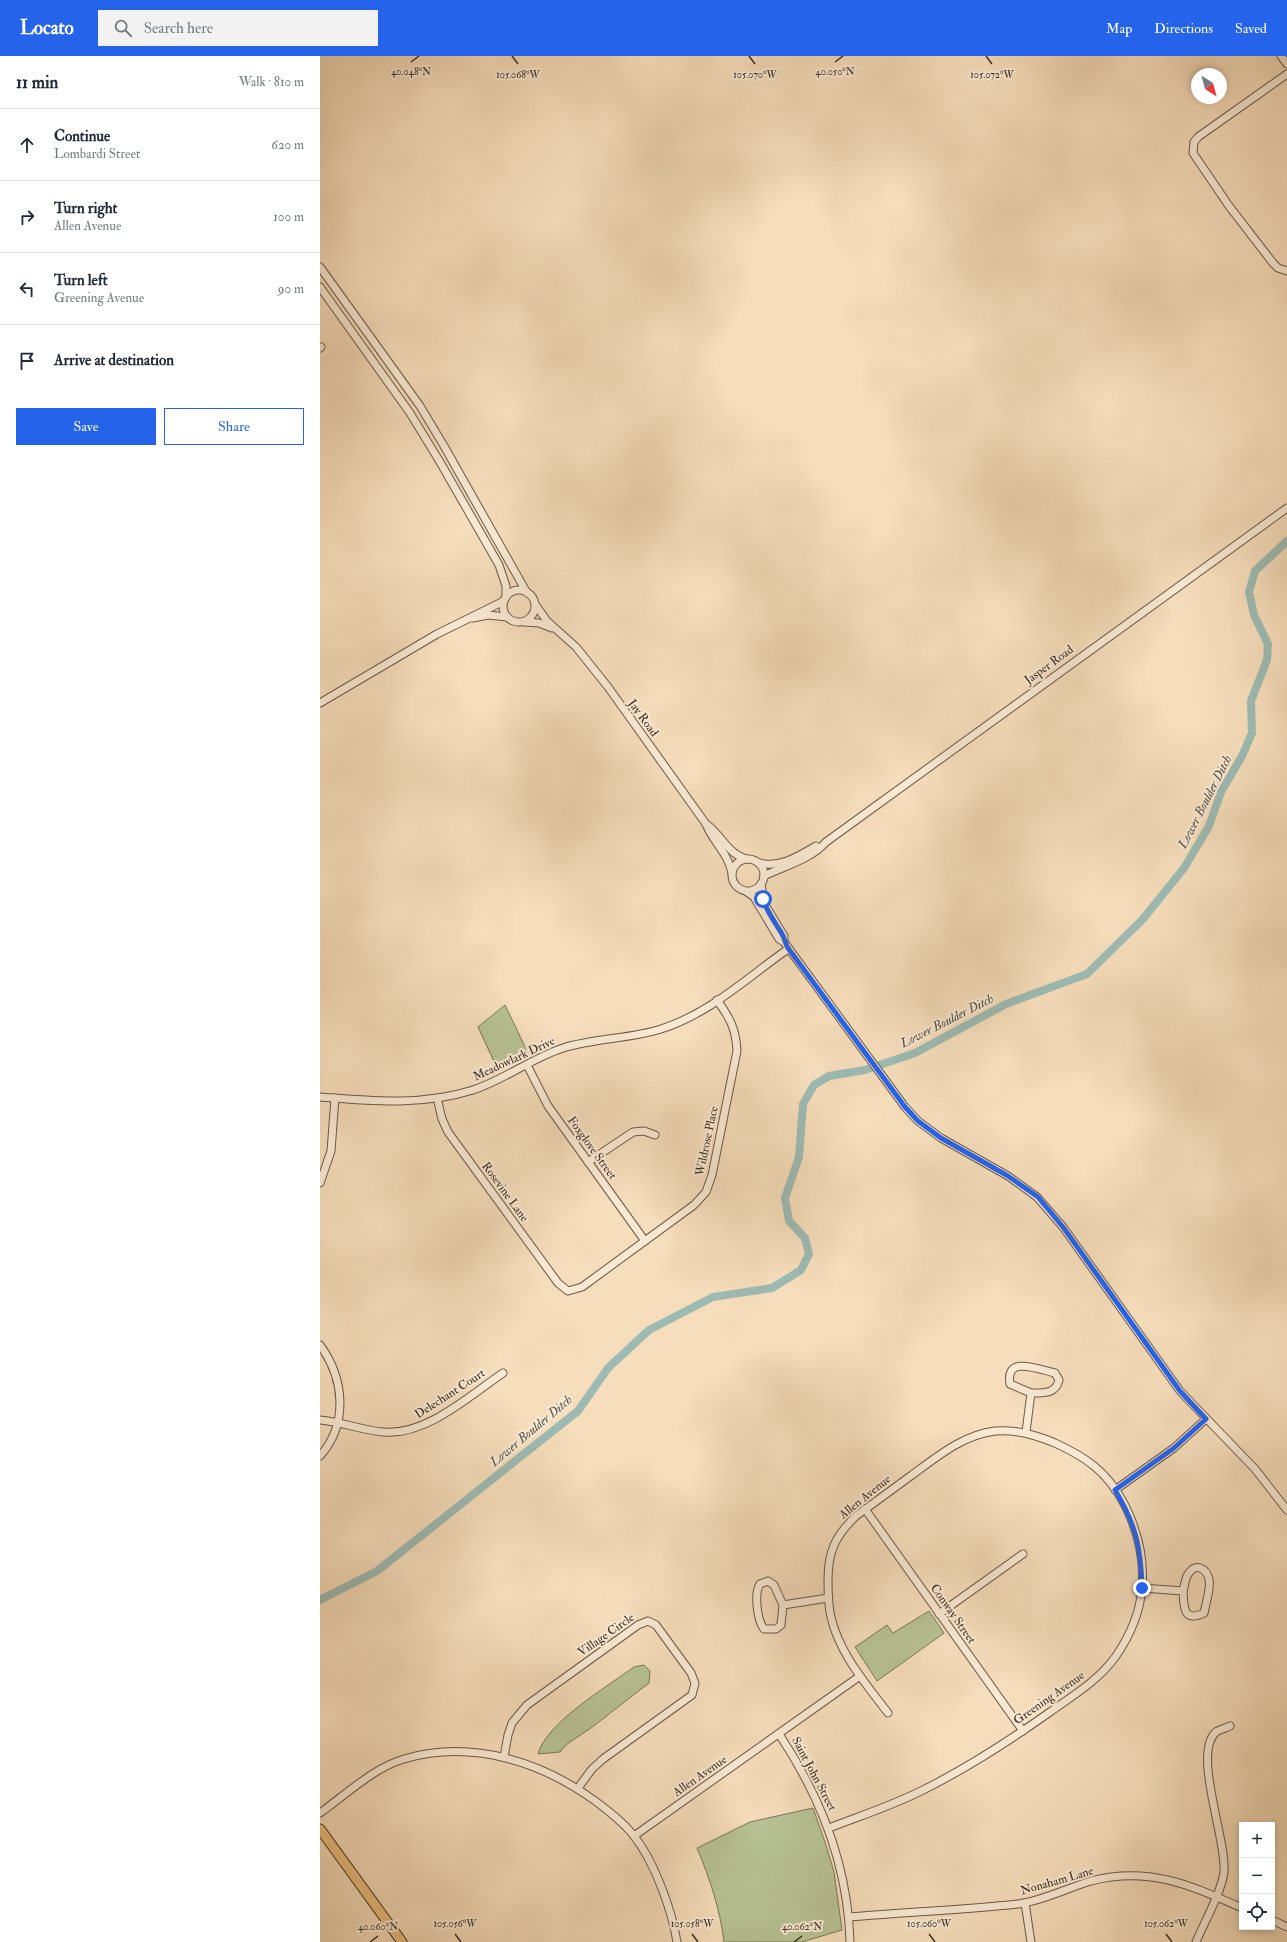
<!DOCTYPE html>
<html lang="en">
<head>
<meta charset="utf-8">
<style>
  :root { --surface:#fff; --page:#f2f2f3; --text:#1f2937; --muted:#747a83; --line:#e0e1e3; --accent:#2563eb }
  body { margin:0; font-family:"IM FELL Double Pica",serif; background:var(--page); color:var(--text) }
  .controls { position:absolute; right:12px; bottom:12px; display:grid; overflow:hidden; border-radius:0px; box-shadow:0 2px 6px #0003 }
  .controls button { width:36px; height:36px; display:grid; place-items:center; padding:0; border:0; border-bottom:1px solid var(--line); background:var(--surface); color:var(--text); font:20px sans-serif }
  .compass { position:absolute; left:871px; top:12px; width:36px; height:36px; border-radius:50%; background:var(--surface); box-shadow:0 2px 6px #0003; rotate:144deg }
  .stop { position:absolute; width:12px; height:12px; margin:-9px; border:3px solid #2563eb; border-radius:50%; background:#fff }
  .stop.end { background:#2563eb; border-color:#fff; box-shadow:0 1px 4px #0008 }
  .list { margin:0; padding:0; list-style:none }
  h2 { display:flex; justify-content:space-between; align-items:center; height:52px; margin:0; padding:0 16px; font-size:17px }
  h2 small { font-size:13px; font-weight:400; color:var(--muted) }
  .list li { display:grid; grid-template-columns:26px 1fr auto; gap:12px; align-items:center; box-sizing:border-box; height:72px; padding:0 16px; border-top:1px solid var(--line) }
  .list b { display:block; font-size:15px; white-space:nowrap }
  .list p { margin:0; font-size:13px; white-space:nowrap; color:var(--muted) }
  .list em { font-size:13px; font-style:normal; color:var(--muted) }
  .actions { display:flex; gap:8px; padding:12px 16px }
  .actions a { flex:1; padding:9px 0; border:1px solid var(--accent); border-radius:0px; text-align:center; font-size:14px; color:var(--accent) }
  .actions .main { background:var(--accent); color:#fff }
  .icon { flex:none; width:22px; height:22px; fill:none; stroke:currentColor; stroke-width:2; stroke-linecap:round; stroke-linejoin:round }
  .map { position:relative; flex:none; width:967px; height:1886px; overflow:hidden }
  header { display:flex; align-items:center; gap:24px; box-sizing:border-box; height:56px; padding:0 20px; background:var(--accent); color:#fff }
  header strong { font-size:19px }
  nav { display:flex; gap:22px; margin-inline-start:auto; font-size:14px }
  .search { width:280px; height:36px; background:var(--page); display:flex; align-items:center; gap:10px; box-sizing:border-box; padding:0 14px; border-radius:0px; color:var(--muted); font-size:15px }
  main { display:flex }
  aside { flex:1; background:var(--surface) }
  .map>svg:first-child { display:block }
  .green { fill:#b7c294; stroke:#79775a }
  .lines { fill:none; stroke-linecap:round; stroke-linejoin:round }
  .canal { stroke:#9dbbb3; stroke-width:8 }
  .minor-casing { stroke:#6a5848; stroke-width:9 }
  .major-casing { stroke:#3b2c21; stroke-width:11 }
  .minor { stroke:#f9e9d3; stroke-width:7 }
  .major { stroke:#ebbe7e; stroke-width:9 }
  .route { stroke:#2563eb; stroke-width:5 }
  .ticks { fill:none; stroke:#3b2c21; stroke-width:1.5 }
  .labels { text-anchor:middle; dominant-baseline:central; stroke-width:4; stroke-linejoin:round; paint-order:stroke }
  .street-label { font-size:12px; fill:#3b2c21; stroke:#f9e9d3 }
  .water-label { font-size:13px; font-style:italic; fill:#545046; stroke:#f9e9d3 }
  .ticks-label { font-size:10px; text-anchor:middle; fill:#3b2c21; stroke:#f9e9d3; stroke-width:4; stroke-linejoin:round; paint-order:stroke }
</style>
</head>
<body>
<header>
<strong>Locato</strong>
<div class="search"><svg class="icon" aria-label="search" viewBox="0 0 24 24"><circle cx="10" cy="10" r="6"/><path d="M15 15l6 6"/></svg>Search here</div>
<nav><a>Map</a><a>Directions</a><a>Saved</a></nav>
</header>
<main>
<aside>
<h2>11 min<small>Walk · 810 m</small></h2>
<ul class="list">
<li><svg class="icon" aria-label="ahead" viewBox="0 0 24 24"><path d="M12 20V5M6 11l6-6 6 6"/></svg><div><b>Continue</b><p>Lombardi Street</p></div><em>620 m</em></li>
<li><svg class="icon" aria-label="right" viewBox="0 0 24 24"><path d="M7 20v-9h11M14 6l5 5-5 5"/></svg><div><b>Turn right</b><p>Allen Avenue</p></div><em>100 m</em></li>
<li><svg class="icon" aria-label="left" viewBox="0 0 24 24"><path d="M17 20v-9H6M10 6l-5 5 5 5"/></svg><div><b>Turn left</b><p>Greening Avenue</p></div><em>90 m</em></li>
<li><svg class="icon" aria-label="arrive" viewBox="0 0 24 24"><path d="M6 21V4h12l-3 4 3 4H6"/></svg><div><b>Arrive at destination</b></div></li>
</ul>
<div class="actions"><a class="main">Save</a><a>Share</a></div>
</aside>
<div class="map">
<svg width="967" height="1886" viewBox="0 0 967 1886">
  <rect width="100%" height="100%" fill="#f6ddbb"/>
  <filter id="stains"><feTurbulence type="fractalNoise" baseFrequency=".005" numOctaves="4"/><feColorMatrix values="0 0 0 0 .2 0 0 0 0 .09 0 0 0 0 .02 0 0 0 .5 -.17"/></filter>
  <radialGradient id="worn" r=".72"><stop offset=".6" stop-color="#630" stop-opacity="0"/><stop offset="1" stop-color="#630" stop-opacity=".3"/></radialGradient>
  <!-- green -->
  <g class="green">
    <path d="M185,949L208,997L177,1012L158,971Z"/>
    <path d="M609,1555L624,1577L557,1625L535,1591L567,1569L573,1577Z"/>
    <path d="M324,1609L330,1615L329,1627L271,1672L247,1688L240,1696L218,1698C226,1667 288,1630 314,1611Z"/>
    <path d="M493,1752L505,1786L514,1816L522,1874L482,1886H404C400,1853 390,1823 377,1792L430,1766Z"/>
  </g>
  <g class="lines">
    <!-- canal -->
    <path class="canal" d="M0,1544L57,1515L258,1355L288,1312L329,1274L393,1241L452,1232L481,1214L489,1198L485,1182L469,1165L465,1142L479,1101L483,1048L494,1029L509,1020L545,1014L595,997L686,948L767,918L823,863L864,812L889,770L901,736L922,700L932,677L931,645L947,604L948,588L934,559L929,536L935,515L967,485"/>
    <defs>
      <g id="minor">
        <path d="M961,0L967,8"/>
        <path d="M967,18L878,81L874,86L873,97L909,150L953,207L958,212L967,215"/>
        <path d="M0,211L100,350L124,390L207,537"/>
        <path d="M0,231L90,357L120,406L179,509L186,530V541"/>
        <path d="M0,292L1,291"/>
        <circle cx="199" cy="550" r="16"/>
        <path d="M215,548L227,565L256,591L288,631L386,768C393,786 408,797 412,817"/>
        <path d="M153,562L168,559L187,561"/>
        <path d="M204,566L219,567L232,572"/>
        <path d="M0,647L117,578L184,545"/>
        <path d="M386,768C401,778 408,799 427,803"/>
        <circle cx="428" cy="819" r="16"/>
        <path d="M437,806C457,814 479,800 496,790"/>
        <path d="M444,820C464,810 490,804 506,786L967,452"/>
        <path d="M441,828L444,847L464,880V886"/>
        <path d="M427,836L434,841L459,883L464,886L585,1051L598,1065L621,1082L688,1120L717,1141L743,1171L860,1335L935,1413L967,1454"/>
        <path d="M207,1009L228,1050L325,1185"/>
        <path d="M0,1041C51,1045 103,1050 153,1034C184,1024 212,1002 243,992C275,982 310,983 341,973C389,958 428,921 468,893"/>
        <path d="M117,1042L122,1063L128,1076L238,1227L248,1235L262,1231L374,1149L386,1136L392,1119L417,995C416,973 410,962 397,944"/>
        <path d="M268,1106L313,1076L324,1075L335,1079"/>
        <path d="M0,1127L11,1095L15,1042"/>
        <path d="M0,1289C24,1322 29,1367 0,1400"/>
        <path d="M0,1364C22,1366 41,1374 63,1376C106,1380 149,1340 183,1317"/>
        <path d="M706,1376L711,1337C723,1337 736,1338 739,1324L735,1317C718,1313 685,1299 690,1328L711,1337"/>
        <path d="M795,1434L854,1392L886,1363"/>
        <path d="M545,1453L703,1675"/>
        <path d="M822,1532L863,1535C864,1551 863,1567 884,1557C886,1547 891,1532 889,1523C886,1512 876,1507 869,1517C865,1521 865,1529 863,1535"/>
        <path d="M463,1549L461,1569L456,1573H444C437,1564 434,1537 440,1528L448,1525L454,1529L463,1549L508,1542"/>
        <path d="M619,1558L703,1498"/>
        <path d="M459,1678C501,1741 528,1810 530,1886"/>
        <path d="M184,1701L188,1679L192,1667L207,1649L318,1569L328,1565L336,1569L371,1617L375,1627L372,1639L283,1703L272,1713L258,1732"/>
        <path d="M0,1757C25,1739 55,1711 84,1703C152,1683 223,1706 278,1747C291,1757 304,1767 314,1780C334,1805 352,1854 357,1886"/>
        <path d="M509,1772C540,1760 571,1750 601,1735C646,1713 689,1685 730,1656C754,1639 779,1624 796,1600C809,1581 820,1556 822,1532C826,1489 807,1437 774,1410C762,1400 748,1393 735,1387C716,1379 696,1373 675,1375C643,1379 618,1400 592,1419C574,1432 555,1446 536,1460C515,1480 508,1496 508,1524C508,1536 508,1549 511,1561C519,1597 546,1628 568,1657"/>
        <path d="M314,1780L540,1620"/>
        <path d="M705,1847L711,1886"/>
        <path d="M529,1861C586,1856 642,1854 698,1848C723,1845 747,1832 771,1825C829,1810 870,1829 922,1852"/>
        <path d="M952,1864L967,1871"/>
        <path d="M876,1886C884,1867 902,1835 904,1816C907,1784 872,1697 896,1676C899,1674 906,1672 910,1670"/>
      </g>
      <path id="major" d="M0,1773L82,1886"/>
    </defs>
    <!-- minor casing -->
    <use href="#minor" class="minor-casing"/>
    <!-- major casing -->
    <use href="#major" class="major-casing"/>
    <!-- minor -->
    <use href="#minor" class="minor"/>
    <!-- major -->
    <use href="#major" class="major"/>
  </g>
  <g class="lines">
    <!-- route -->
    <path class="route" d="M443,843C447,856 455,866 462,878C465,883 465,887 468,892L585,1051L598,1065L621,1082L688,1120L718,1141L743,1171L860,1335L886,1363L854,1392L795,1434C816,1469 821,1492 822,1532"/>
  </g>
  <!-- ticks -->
  <path class="ticks" d="M192,0L198,8M429,0L435,8M666,0L672,8M91,6L99,0M515,6L523,0M135,1878L141,1886M372,1878L378,1886M609,1878L615,1886M846,1878L852,1886M50,1886L58,1880M474,1886L482,1880"/>
  <g class="labels">
    <!-- street labels -->
    <g class="street-label">
      <text transform="translate(729 609) rotate(-36)">Jasper Road</text>
      <text transform="translate(323 662) rotate(54)">Jay Road</text>
      <text transform="translate(194 1003) rotate(-25)">Meadowlark Drive</text>
      <text transform="translate(387 1085) rotate(-78)">Wildrose Place</text>
      <text transform="translate(272 1092) rotate(54)">Foxglove Street</text>
      <text transform="translate(185 1136) rotate(54)">Rosevine Lane</text>
      <text transform="translate(130 1338) rotate(-33)">Delechant Court</text>
      <text transform="translate(545 1441) rotate(-39)">Allen Avenue</text>
      <text transform="translate(633 1558) rotate(55)">Conway Street</text>
      <text transform="translate(286 1579) rotate(-35)">Village Circle</text>
      <text transform="translate(729 1642) rotate(-35)">Greening Avenue</text>
      <text transform="translate(494 1718) rotate(62)">Saint John Street</text>
      <text transform="translate(380 1720) rotate(-35)">Allen Avenue</text>
      <text transform="translate(737 1825) rotate(-16)">Nonaham Lane</text>
    </g>
    <!-- water labels -->
    <g class="water-label">
      <text transform="translate(885 746) rotate(-63)">Lower Boulder Ditch</text>
      <text transform="translate(627 965) rotate(-27)">Lower Boulder Ditch</text>
      <text transform="translate(211 1375) rotate(-40)">Lower Boulder Ditch</text>
    </g>
  </g>
  <g class="ticks-label">
    <text x="91" y="19">40.048°N</text>
    <text x="515" y="19">40.050°N</text>
    <text x="198" y="22">105.068°W</text>
    <text x="435" y="22">105.070°W</text>
    <text x="672" y="22">105.072°W</text>
    <text x="135" y="1871">105.056°W</text>
    <text x="372" y="1871">105.058°W</text>
    <text x="609" y="1871">105.060°W</text>
    <text x="846" y="1871">105.062°W</text>
    <text x="58" y="1874">40.060°N</text>
    <text x="482" y="1874">40.062°N</text>
  </g>
  <rect width="100%" height="100%" filter="url(#stains)"/>
  <rect width="100%" height="100%" fill="url(#worn)"/>
</svg>
<div class="controls">
<button>+</button>
<button>−</button>
<button><svg class="icon" aria-label="locate" viewBox="0 0 24 24"><circle cx="12" cy="12" r="6"/><path d="M12 2v4M12 18v4M2 12h4M18 12h4"/></svg></button>
</div>
<svg class="compass" viewBox="-18 -18 36 36"><path d="M0-13l5 13h-10z" fill="#e53935"/><path d="M0 13l5-13h-10z" fill="#747a83"/></svg>
<div class="stop" style="left:443px;top:843px"></div>
<div class="stop end" style="left:822px;top:1532px"></div>
</div>
</main>
</body>
</html>
